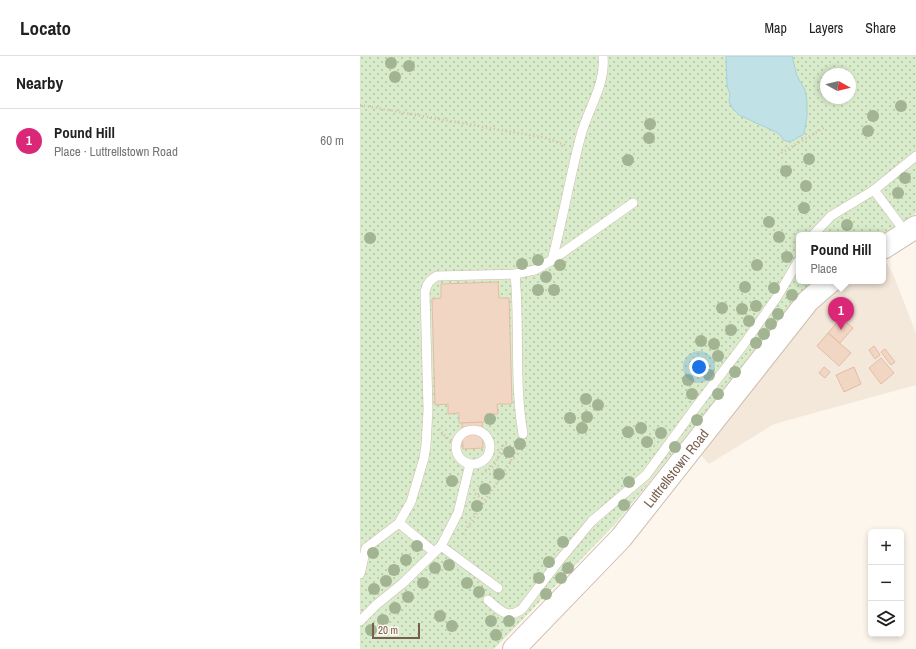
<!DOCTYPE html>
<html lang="en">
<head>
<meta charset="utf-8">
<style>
  :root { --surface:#fff; --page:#f2f2f2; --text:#222; --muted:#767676; --line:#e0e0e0; --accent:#db2777 }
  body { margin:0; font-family:"Archivo Narrow",sans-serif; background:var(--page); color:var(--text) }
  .controls { position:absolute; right:12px; bottom:12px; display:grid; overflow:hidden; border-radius:6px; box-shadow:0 2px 6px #0003 }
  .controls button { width:36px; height:36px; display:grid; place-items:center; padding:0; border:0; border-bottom:1px solid var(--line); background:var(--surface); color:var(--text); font:20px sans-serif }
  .compass { position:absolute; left:460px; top:12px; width:36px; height:36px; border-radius:50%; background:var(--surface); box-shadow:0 2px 6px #0003; rotate:98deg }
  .scale { position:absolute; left:12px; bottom:10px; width:48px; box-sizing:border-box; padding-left:4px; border:2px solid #795d4e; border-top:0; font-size:11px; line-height:14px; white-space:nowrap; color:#795d4e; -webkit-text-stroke:3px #fffaf3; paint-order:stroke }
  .you { position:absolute; left:339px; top:311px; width:14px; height:14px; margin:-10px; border:3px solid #fff; border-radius:50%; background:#1a73e8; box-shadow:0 0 0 6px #1a73e833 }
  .badge { display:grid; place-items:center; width:26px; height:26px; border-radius:50%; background:var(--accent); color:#fff; font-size:13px; font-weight:700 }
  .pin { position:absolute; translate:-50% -33px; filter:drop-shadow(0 1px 2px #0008) }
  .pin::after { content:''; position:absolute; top:21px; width:14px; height:12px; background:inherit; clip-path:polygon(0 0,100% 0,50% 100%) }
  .popup { position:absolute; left:436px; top:176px; width:90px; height:52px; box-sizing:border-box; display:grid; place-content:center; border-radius:6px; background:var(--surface); filter:drop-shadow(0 1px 3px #0005); font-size:13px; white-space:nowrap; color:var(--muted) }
  .popup b { font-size:15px; color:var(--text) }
  .popup::after { content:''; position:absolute; left:50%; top:100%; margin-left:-8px; border:8px solid transparent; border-top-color:var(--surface) }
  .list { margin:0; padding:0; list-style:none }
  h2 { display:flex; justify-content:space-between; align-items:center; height:52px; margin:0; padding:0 16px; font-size:17px }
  h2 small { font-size:13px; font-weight:400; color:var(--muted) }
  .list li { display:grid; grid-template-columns:26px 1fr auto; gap:12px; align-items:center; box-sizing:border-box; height:64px; padding:0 16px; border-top:1px solid var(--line) }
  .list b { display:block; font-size:15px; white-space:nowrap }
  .list p { margin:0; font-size:13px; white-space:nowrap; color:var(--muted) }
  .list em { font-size:13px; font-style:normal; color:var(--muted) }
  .icon { flex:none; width:22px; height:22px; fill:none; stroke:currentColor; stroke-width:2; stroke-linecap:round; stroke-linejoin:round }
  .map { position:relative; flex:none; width:556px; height:593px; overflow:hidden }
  header { display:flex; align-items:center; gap:24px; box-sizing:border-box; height:56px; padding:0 20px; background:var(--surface); border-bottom:1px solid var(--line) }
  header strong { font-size:19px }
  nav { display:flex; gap:22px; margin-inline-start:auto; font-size:14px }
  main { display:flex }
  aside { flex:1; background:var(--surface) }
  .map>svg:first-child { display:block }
  .residential { fill:#f4e8da }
  .grass { fill:url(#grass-dots); fill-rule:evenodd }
  .water { fill:#c0e2e7; stroke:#a6d1d9 }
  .building { fill:#f2d6c4; stroke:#e4bca4 }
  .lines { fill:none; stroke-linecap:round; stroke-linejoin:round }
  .service-casing { stroke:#d0beb0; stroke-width:10 }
  .tertiary-casing { stroke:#d0beb0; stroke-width:24 }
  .path { stroke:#d8b9a6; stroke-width:2.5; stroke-dasharray:1 3; stroke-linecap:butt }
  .service { stroke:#fff; stroke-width:9 }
  .tertiary { stroke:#fff; stroke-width:22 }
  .tree { fill:#a2b491 }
  .labels { text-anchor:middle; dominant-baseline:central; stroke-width:3; stroke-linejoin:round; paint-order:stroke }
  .street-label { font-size:14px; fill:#795d4e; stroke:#fffaf3 }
</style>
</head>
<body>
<header>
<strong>Locato</strong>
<nav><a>Map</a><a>Layers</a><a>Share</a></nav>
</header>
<main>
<aside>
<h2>Nearby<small></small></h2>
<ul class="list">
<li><span class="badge">1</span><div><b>Pound Hill</b><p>Place · Luttrellstown Road</p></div><em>60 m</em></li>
</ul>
</aside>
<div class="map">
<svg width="556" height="593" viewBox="0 0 556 593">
  <defs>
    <pattern id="grass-dots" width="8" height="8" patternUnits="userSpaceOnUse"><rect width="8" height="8" fill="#d8ebca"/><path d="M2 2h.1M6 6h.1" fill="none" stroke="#b4c2a6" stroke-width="1.8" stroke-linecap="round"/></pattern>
  </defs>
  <rect width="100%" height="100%" fill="#fdf6ec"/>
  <!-- residential -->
  <path class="residential" d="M524,203L533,218L556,277V329L414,368L349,408L338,396L464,241L489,225H523Z"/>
  <!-- grass -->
  <path class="grass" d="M0,0H556V157L522,179H439V225H455L425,257L257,466L134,593H0ZM466,18H490V42H466Z"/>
  <!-- water -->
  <path class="water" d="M366,0H432L437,20L445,34L447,45V60L444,78L430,86L423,84L421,80L416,76L379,59L373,53L369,46L370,38L367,30Z"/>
  <!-- building -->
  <g class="building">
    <path d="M138,226L139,242H149L152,348H137L138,358H126L127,366L99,367V357L88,358V348L75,349L72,243L81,242V228Z"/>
    <path d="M481,262L493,272L480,287L468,277Z"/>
    <path d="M468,277L491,297L479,310L457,290Z"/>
    <path d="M514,290L520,299L515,303L509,294Z"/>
    <path d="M525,293L535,306L531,309L521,296Z"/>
    <path d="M521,302L534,317L521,328L509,312Z"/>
    <path d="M464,311L470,316L465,322L459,317Z"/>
    <path d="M494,311L501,328L484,336L476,319Z"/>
    <path d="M122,366L123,392L103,393L102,367Z"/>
  </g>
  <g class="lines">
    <defs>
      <g id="service">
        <path d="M514,134L546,177"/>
        <path d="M453,179L471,160L514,134L556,100"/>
        <path d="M192,204L273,147"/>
        <path d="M155,218C160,270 154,327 163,378"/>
        <circle cx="113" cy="391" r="17"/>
        <path d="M39,467L74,496"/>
        <path d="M81,490L138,532"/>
        <path d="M0,518L6,492L39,467L44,458L51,446L64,402L66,389L68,354L65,236C67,228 69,224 77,220L155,218L175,214L192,204C203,163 210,120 221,79C228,53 246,28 243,0"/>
        <path d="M128,544C140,554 147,564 162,553L198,506L232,465L286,419L336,351L384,288L417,241L439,204"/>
        <path d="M0,565L16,549L43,527L81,490L98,457L110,408"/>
      </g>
      <g id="tertiary">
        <path d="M523,192L556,171"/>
        <path id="s1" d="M154,593L261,482L448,245L471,225"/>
      </g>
    </defs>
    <!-- service casing -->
    <use href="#service" class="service-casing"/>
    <!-- tertiary casing -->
    <use href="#tertiary" class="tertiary-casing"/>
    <!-- path -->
    <g class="path">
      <path d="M0,49L186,82L207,90"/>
      <path d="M418,99L465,71"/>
      <path d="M79,373L85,380L97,388"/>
      <path d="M115,438L125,444"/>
      <path d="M103,478L148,410L157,393L146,388H144L136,406L132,411L121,419"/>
    </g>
    <!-- service -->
    <use href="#service" class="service"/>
    <!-- tertiary -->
    <use href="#tertiary" class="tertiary"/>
  </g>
  <!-- trees -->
  <g class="tree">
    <circle cx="31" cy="7" r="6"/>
    <circle cx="49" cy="10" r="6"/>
    <circle cx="35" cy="21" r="6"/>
    <circle cx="541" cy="50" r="6"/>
    <circle cx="513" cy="60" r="6"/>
    <circle cx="290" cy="68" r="6"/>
    <circle cx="508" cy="75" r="6"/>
    <circle cx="289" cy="82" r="6"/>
    <circle cx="449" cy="103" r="6"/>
    <circle cx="268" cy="104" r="6"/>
    <circle cx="426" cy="115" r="6"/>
    <circle cx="545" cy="122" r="6"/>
    <circle cx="446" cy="130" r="6"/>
    <circle cx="538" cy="137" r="6"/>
    <circle cx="444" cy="152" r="6"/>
    <circle cx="409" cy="166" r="6"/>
    <circle cx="487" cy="169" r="6"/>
    <circle cx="419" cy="181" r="6"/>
    <circle cx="10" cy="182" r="6"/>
    <circle cx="427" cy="201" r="6"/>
    <circle cx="178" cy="204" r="6"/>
    <circle cx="162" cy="208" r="6"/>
    <circle cx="200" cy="209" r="6"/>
    <circle cx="397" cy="209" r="6"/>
    <circle cx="186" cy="221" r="6"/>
    <circle cx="385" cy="231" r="6"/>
    <circle cx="414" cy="232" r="6"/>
    <circle cx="178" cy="234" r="6"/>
    <circle cx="194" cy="234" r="6"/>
    <circle cx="432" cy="239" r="6"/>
    <circle cx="396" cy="250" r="6"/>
    <circle cx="362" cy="252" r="6"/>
    <circle cx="382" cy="253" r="6"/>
    <circle cx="418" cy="258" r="6"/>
    <circle cx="389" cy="265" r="6"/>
    <circle cx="411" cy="268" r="6"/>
    <circle cx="371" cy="274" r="6"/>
    <circle cx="404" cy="278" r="6"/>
    <circle cx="341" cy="285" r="6"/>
    <circle cx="396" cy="287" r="6"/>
    <circle cx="354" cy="288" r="6"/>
    <circle cx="358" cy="300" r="6"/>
    <circle cx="338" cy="311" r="6"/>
    <circle cx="375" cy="316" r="6"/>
    <circle cx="349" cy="319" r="6"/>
    <circle cx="328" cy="324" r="6"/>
    <circle cx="332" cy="338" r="6"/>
    <circle cx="358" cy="338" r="6"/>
    <circle cx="226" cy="343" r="6"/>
    <circle cx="238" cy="349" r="6"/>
    <circle cx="227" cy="361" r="6"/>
    <circle cx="210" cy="362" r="6"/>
    <circle cx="130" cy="363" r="6"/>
    <circle cx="337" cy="364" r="6"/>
    <circle cx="222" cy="372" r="6"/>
    <circle cx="281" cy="372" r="6"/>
    <circle cx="268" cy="376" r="6"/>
    <circle cx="301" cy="377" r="6"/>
    <circle cx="287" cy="386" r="6"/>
    <circle cx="160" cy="388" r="6"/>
    <circle cx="315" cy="391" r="6"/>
    <circle cx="149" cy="396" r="6"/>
    <circle cx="139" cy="418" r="6"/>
    <circle cx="92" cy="425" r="6"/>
    <circle cx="269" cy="426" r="6"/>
    <circle cx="125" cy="433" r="6"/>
    <circle cx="264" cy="449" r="6"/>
    <circle cx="117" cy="450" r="6"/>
    <circle cx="203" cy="486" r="6"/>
    <circle cx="57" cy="490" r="6"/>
    <circle cx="13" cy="497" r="6"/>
    <circle cx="46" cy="504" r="6"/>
    <circle cx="189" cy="506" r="6"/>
    <circle cx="89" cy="509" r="6"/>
    <circle cx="75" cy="512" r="6"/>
    <circle cx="208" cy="512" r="6"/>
    <circle cx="34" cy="514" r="6"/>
    <circle cx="179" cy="522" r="6"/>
    <circle cx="201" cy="522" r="6"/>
    <circle cx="26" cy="525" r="6"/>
    <circle cx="63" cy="527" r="6"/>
    <circle cx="107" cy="527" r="6"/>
    <circle cx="14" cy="533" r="6"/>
    <circle cx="119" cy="536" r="6"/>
    <circle cx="186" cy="538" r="6"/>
    <circle cx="48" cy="541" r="6"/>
    <circle cx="35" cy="552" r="6"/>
    <circle cx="80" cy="560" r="6"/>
    <circle cx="23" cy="564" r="6"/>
    <circle cx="131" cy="565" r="6"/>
    <circle cx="149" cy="565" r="6"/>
    <circle cx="92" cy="570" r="6"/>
    <circle cx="11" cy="574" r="6"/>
    <circle cx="136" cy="579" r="6"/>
  </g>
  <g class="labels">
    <!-- street labels -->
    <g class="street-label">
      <text stroke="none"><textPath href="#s1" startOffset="243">Luttrellstown Road</textPath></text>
    </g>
  </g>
</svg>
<div class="controls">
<button>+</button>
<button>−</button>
<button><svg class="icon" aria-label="layers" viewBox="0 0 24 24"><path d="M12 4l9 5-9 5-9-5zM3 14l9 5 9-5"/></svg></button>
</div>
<svg class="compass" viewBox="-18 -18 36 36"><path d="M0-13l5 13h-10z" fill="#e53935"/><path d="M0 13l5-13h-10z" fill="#767676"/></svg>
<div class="scale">20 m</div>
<div class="you"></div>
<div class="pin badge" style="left:481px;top:274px">1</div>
<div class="popup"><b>Pound Hill</b>Place</div>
</div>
</main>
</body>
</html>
